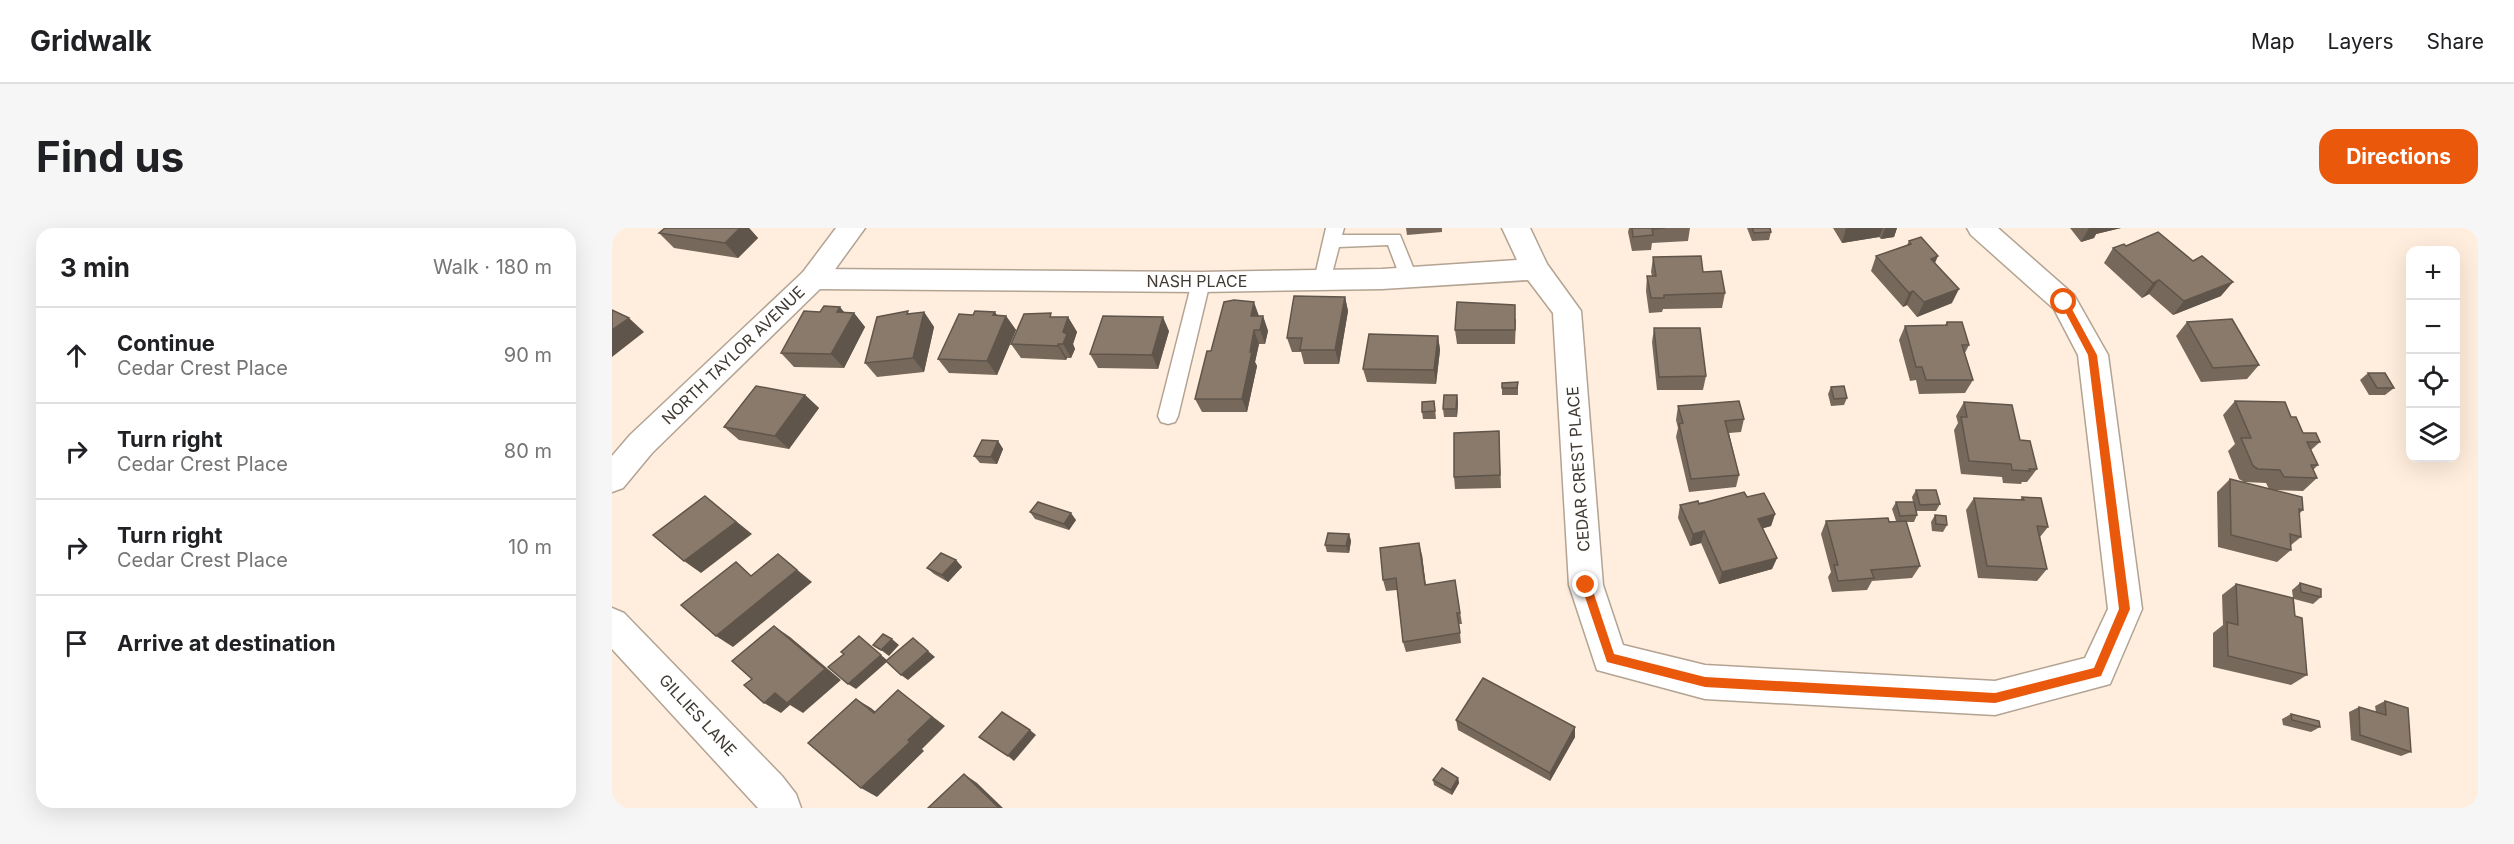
<!DOCTYPE html>
<html lang="en">
<head>
<meta charset="utf-8">
<style>
  :root { --surface:#fff; --page:#f6f6f6; --text:#202124; --muted:#757577; --line:#e0e0e0; --accent:#ea580c }
  body { margin:0; font-family:Inter,sans-serif; background:var(--page); color:var(--text) }
  .controls { position:absolute; right:18px; top:18px; display:grid; overflow:hidden; border-radius:12px; box-shadow:0 6px 24px #0002 }
  .controls button { width:54px; height:54px; display:grid; place-items:center; padding:0; border:0; border-bottom:2px solid var(--line); background:var(--surface); color:var(--text); font:30px sans-serif }
  .stop { position:absolute; width:18px; height:18px; margin:-14px; border:4px solid #ea580c; border-radius:50%; background:#fff }
  .stop.end { background:#ea580c; border-color:#fff; box-shadow:0 2px 6px #0008 }
  .list { margin:0; padding:0; list-style:none }
  h2 { display:flex; justify-content:space-between; align-items:center; height:78px; margin:0; padding:0 24px; font-size:26px }
  h2 small { font-size:20px; font-weight:400; color:var(--muted) }
  .list li { display:grid; grid-template-columns:39px 1fr auto; gap:18px; align-items:center; box-sizing:border-box; height:96px; padding:0 24px; border-top:2px solid var(--line) }
  .list b { display:block; font-size:22px; white-space:nowrap }
  .list p { margin:0; font-size:20px; white-space:nowrap; color:var(--muted) }
  .list em { font-size:20px; font-style:normal; color:var(--muted) }
  .icon { flex:none; width:33px; height:33px; fill:none; stroke:currentColor; stroke-width:2; stroke-linecap:round; stroke-linejoin:round }
  .map { position:relative; flex:none; width:1866px; height:580px; overflow:hidden; border-radius:18px }
  header { display:flex; align-items:center; gap:36px; box-sizing:border-box; height:84px; padding:0 30px; background:var(--surface); border-bottom:2px solid var(--line) }
  header strong { font-size:28px }
  nav { display:flex; gap:33px; margin-inline-start:auto; font-size:21px }
  .intro { display:flex; align-items:center; justify-content:space-between; box-sizing:border-box; height:144px; padding:0 36px }
  h1 { margin:0; font-size:42px }
  .button { padding:15px 27px; border-radius:18px; background:var(--accent); color:#fff; font-size:21px; font-weight:700 }
  main { display:flex; gap:36px; padding:0 36px }
  aside { flex:1; background:var(--surface); border-radius:18px; box-shadow:0 6px 24px #0002 }
  .map>svg:first-child { display:block }
  .lines { fill:none; stroke-linecap:round; stroke-linejoin:round }
  .service-casing { stroke:#b3a393; stroke-width:3 }
  .minor-casing { stroke:#b3a393; stroke-width:3 }
  .tertiary-casing { stroke:#b3a393; stroke-width:3 }
  .service { fill:#fff; fill-rule:evenodd }
  .minor { fill:#fff; fill-rule:evenodd }
  .tertiary { fill:#fff; fill-rule:evenodd }
  .wall { fill:#76695c }
  .shaded-wall { fill:#60554b }
  .building { fill:#897a6b; stroke:#60554b; stroke-width:1.5 }
  .route { fill:#ea580c }
  .labels { text-anchor:middle; dominant-baseline:central; stroke-width:6; stroke-linejoin:round; paint-order:stroke }
  .street-label { font-size:16px; fill:#403a33; stroke:#fff }
</style>
</head>
<body>
<header>
<strong>Gridwalk</strong>
<nav><a>Map</a><a>Layers</a><a>Share</a></nav>
</header>
<div class="intro"><h1>Find us</h1><a class="button">Directions</a></div>
<main>
<aside>
<h2>3 min<small>Walk · 180 m</small></h2>
<ul class="list">
<li><svg class="icon" aria-label="ahead" viewBox="0 0 24 24"><path d="M12 20V5M6 11l6-6 6 6"/></svg><div><b>Continue</b><p>Cedar Crest Place</p></div><em>90 m</em></li>
<li><svg class="icon" aria-label="right" viewBox="0 0 24 24"><path d="M7 20v-9h11M14 6l5 5-5 5"/></svg><div><b>Turn right</b><p>Cedar Crest Place</p></div><em>80 m</em></li>
<li><svg class="icon" aria-label="right" viewBox="0 0 24 24"><path d="M7 20v-9h11M14 6l5 5-5 5"/></svg><div><b>Turn right</b><p>Cedar Crest Place</p></div><em>10 m</em></li>
<li><svg class="icon" aria-label="arrive" viewBox="0 0 24 24"><path d="M6 21V4h12l-3 4 3 4H6"/></svg><div><b>Arrive at destination</b></div></li>
</ul>
</aside>
<div class="map">
<svg width="1866" height="580" viewBox="0 0 1866 580">
  <rect width="100%" height="100%" fill="#fed"/>
  <g class="lines">
    <defs>
      <g id="service">
        <path d="M714,0H732L730,7H788L805,49L802,54L796,55L790,54L776,17L727,19L717,57L711,58L705,57L702,52Z"/>
        <path d="M589,47L595,49L598,54L566,188L563,194L556,196L549,194L546,188L580,54L583,49Z"/>
      </g>
      <g id="minor">
        <path d="M890,0H918L935,36L969,83L991,357L1011,417L1093,437L1383,453L1473,430L1496,381L1466,127L1442,81L1359,7L1355,0H1386L1462,67L1496,127L1530,381L1498,456L1383,487L1093,471L985,442L957,357L941,85L916,52L770,61L589,64L201,61L191,58L187,51L191,44L201,41L589,44L770,41L905,32Z"/>
        <path d="M0,380L12,385L170,548L184,566L189,580H146L0,421Z"/>
      </g>
      <path id="tertiary" d="M224,0H253L211,58L40,225L11,260L0,264V228L18,207L191,44Z"/>
    </defs>
    <!-- service casing -->
    <use href="#service" class="service-casing"/>
    <!-- minor casing -->
    <use href="#minor" class="minor-casing"/>
    <!-- tertiary casing -->
    <use href="#tertiary" class="tertiary-casing"/>
    <!-- service -->
    <use href="#service" class="service"/>
    <!-- minor -->
    <use href="#minor" class="minor"/>
    <!-- tertiary -->
    <use href="#tertiary" class="tertiary"/>
  </g>
  <!-- wall -->
  <g class="wall">
    <path d="M53,0H137L146,10L126,30L62,20L47,5Z"/>
    <path d="M794,0H830V4L795,7Z"/>
    <path d="M1017,0H1078L1076,13L1040,15L1039,22L1020,23L1016,4Z"/>
    <path d="M1135,0H1158L1159,4L1157,12L1140,13Z"/>
    <path d="M1221,0H1285L1282,9L1269,11L1267,9L1230,15Z"/>
    <path d="M1458,0H1509L1484,6L1482,10L1469,14Z"/>
    <path d="M1297,13L1323,35L1340,75L1305,89L1295,77L1291,79L1259,43L1264,28L1295,17Z"/>
    <path d="M1514,18L1609,68L1561,87L1537,66L1530,70L1492,35L1501,20Z"/>
    <path d="M1041,29L1091,44L1113,65L1110,80L1051,81L1050,84L1037,85L1034,63L1035,48H1040L1039,44Z"/>
    <path d="M733,69L736,83L727,136H692L689,124H680L675,110Z"/>
    <path d="M312,84L322,99L312,144L265,149L253,135L298,86Z"/>
    <path d="M242,85L253,99L232,140L182,139L169,125Z"/>
    <path d="M386,88H394L404,102L385,147L337,145L326,131Z"/>
    <path d="M651,88L656,103L653,116H647L643,134L645,138L635,184H590L583,171L599,123Z"/>
    <path d="M456,89L465,104L461,116L463,121L459,130H455L454,132L409,130L399,116Z"/>
    <path d="M904,91L903,116H845L843,102Z"/>
    <path d="M1335,94L1357,117L1353,125L1361,152L1353,165L1307,166L1304,152L1298,153L1287,112L1293,98L1333,97Z"/>
    <path d="M1575,94L1647,137L1635,151L1589,154L1564,108Z"/>
    <path d="M1042,100L1094,148L1091,162H1045L1040,114Z"/>
    <path d="M557,103L546,141L486,140L478,126Z"/>
    <path d="M826,108L828,122L824,156L755,154L751,141Z"/>
    <path d="M1756,145L1782,160L1773,167H1757L1748,152Z"/>
    <path d="M906,154V167H890V155Z"/>
    <path d="M1219,159L1235,170L1232,177L1219,178L1216,166Z"/>
    <path d="M193,167L207,180L177,221L127,212L112,199Z"/>
    <path d="M845,167L846,175L845,189H832L831,181Z"/>
    <path d="M1623,173L1679,189L1691,205L1708,214L1699,222L1706,237L1701,242L1705,250L1691,263L1660,262L1691,282L1687,286L1689,309L1679,317V322L1665,334L1606,319L1605,264L1618,251L1657,261L1654,255L1632,254L1627,251L1616,223L1623,216L1611,187Z"/>
    <path d="M1352,174L1408,212L1425,241L1415,254H1410L1409,256L1391,255L1390,249L1349,246L1342,202L1346,195L1344,188Z"/>
    <path d="M1066,178L1132,191L1129,204L1117,205L1127,247L1124,259L1077,264L1064,209L1066,200L1064,192Z"/>
    <path d="M823,180L824,191H811L810,184Z"/>
    <path d="M887,203L889,260L843,261L842,249Z"/>
    <path d="M386,213L391,221L385,236L368,235L362,228Z"/>
    <path d="M1304,262L1328,276L1324,283H1304L1305,287L1302,294H1294L1308,338L1300,350L1260,353L1255,362L1220,364L1216,349L1219,344L1209,306L1214,293H1284L1280,281L1284,274H1301L1300,269Z"/>
    <path d="M1135,269L1163,286L1159,298L1151,300L1165,330L1160,341L1107,356L1089,315L1078,318L1066,290L1068,277Z"/>
    <path d="M1410,269L1436,299L1428,309L1435,341L1425,353L1366,350L1354,282L1362,270L1408,272Z"/>
    <path d="M418,284L464,292L457,302L423,291Z"/>
    <path d="M1323,287L1335,297L1331,304L1320,303L1319,294Z"/>
    <path d="M737,306L739,313L737,325L715,324L713,317Z"/>
    <path d="M810,327L814,357L843,352L850,396H847L849,415L794,424L791,414L785,362L774,363L771,352Z"/>
    <path d="M344,332L350,339L336,354L322,346L315,340Z"/>
    <path d="M1688,355L1709,369L1701,376L1682,371L1683,388L1695,447L1679,457L1601,439V405L1611,397L1610,367L1624,356L1681,370L1680,362Z"/>
    <path d="M1773,473L1799,524L1789,528L1739,512L1737,484L1747,479L1764,484L1763,478Z"/>
    <path d="M1679,486L1708,499L1699,504L1671,497L1670,491Z"/>
    <path d="M844,492L963,509L938,553L846,502Z"/>
    <path d="M846,550L847,555L840,567L822,557L821,552Z"/>
  </g>
  <!-- shaded-wall -->
  <g class="shaded-wall">
    <path d="M128,0H137L146,10L126,30L113,15Z"/>
    <path d="M1234,0H1271L1267,9L1230,15Z"/>
    <path d="M1273,0H1285L1282,9L1269,11Z"/>
    <path d="M1477,0H1509L1484,6L1482,10L1469,14Z"/>
    <path d="M1326,28L1320,42L1319,31Z"/>
    <path d="M1547,52L1537,66L1530,70L1541,55Z"/>
    <path d="M1621,54L1609,68L1561,87L1572,73Z"/>
    <path d="M1347,61L1340,75L1305,89L1312,74Z"/>
    <path d="M1301,63L1295,77L1291,79L1297,65Z"/>
    <path d="M733,69L736,83L727,136L723,122Z"/>
    <path d="M642,74L647,88L644,102L639,88Z"/>
    <path d="M228,79L238,91L242,85L253,99L232,140L219,126L225,84Z"/>
    <path d="M312,84L322,99L312,144L301,130Z"/>
    <path d="M383,84L391,96L394,88L404,102L385,147L375,133L381,87Z"/>
    <path d="M651,88L656,103L653,116L648,102Z"/>
    <path d="M456,89L465,104L461,116L463,121L459,130L451,116V104Z"/>
    <path d="M551,89L557,103L546,141L540,127Z"/>
    <path d="M17,90L32,104L0,129V102Z"/>
    <path d="M642,102L647,116L643,134L645,138L635,184L630,171Z"/>
    <path d="M826,108L828,122L824,156L822,142Z"/>
    <path d="M446,116L455,130L454,132L446,118Z"/>
    <path d="M193,167L207,180L177,221L163,208Z"/>
    <path d="M845,167L846,175L845,189L844,181Z"/>
    <path d="M386,213L391,221L385,236L379,229Z"/>
    <path d="M93,268L140,306L89,345L72,333Z"/>
    <path d="M459,285L464,292L457,302L452,296Z"/>
    <path d="M1163,286L1159,298L1142,303L1146,291Z"/>
    <path d="M1092,303L1089,315L1078,318L1081,306Z"/>
    <path d="M737,306L739,313L737,325L734,318Z"/>
    <path d="M807,315L810,327L815,369L813,357Z"/>
    <path d="M166,326L200,354L121,419L104,408Z"/>
    <path d="M1165,330L1160,341L1107,356L1110,344Z"/>
    <path d="M344,332L350,339L336,354L330,347Z"/>
    <path d="M162,398L178,409L229,452L191,485L178,477L169,485L152,475Z"/>
    <path d="M247,408L276,433L244,461L236,456Z"/>
    <path d="M301,410L323,429L296,452L289,447Z"/>
    <path d="M280,411L287,417L277,428L269,422Z"/>
    <path d="M286,462L333,498L310,521L312,523L265,569L249,560L296,512Z"/>
    <path d="M244,471L259,480L276,494L262,485Z"/>
    <path d="M963,499V509L938,553V545Z"/>
    <path d="M418,502L424,507L402,533L396,528Z"/>
    <path d="M352,546L365,555L391,580H387Z"/>
    <path d="M846,550L847,555L840,567L839,562Z"/>
  </g>
  <!-- building -->
  <g class="building">
    <path d="M53,0H128L113,15L47,5Z"/>
    <path d="M1020,0H1053L1040,1L1041,7L1021,9Z"/>
    <path d="M1140,0H1158L1159,4L1142,5Z"/>
    <path d="M1546,4L1581,33L1590,28L1621,54L1572,73L1547,52L1541,55L1501,20L1512,16L1514,18Z"/>
    <path d="M1309,9L1326,28L1319,31L1347,61L1312,74L1301,63L1297,65L1264,28L1299,16L1297,13Z"/>
    <path d="M1089,28L1091,44L1109,43L1113,65L1052,67V70H1039L1035,48H1044L1041,29Z"/>
    <path d="M682,68L733,69L723,122H688L690,110H675Z"/>
    <path d="M622,72L642,74L639,88H651L648,102H642L638,124H640L630,171H583L595,123H599L612,74Z"/>
    <path d="M845,74L903,77V102H843Z"/>
    <path d="M212,78L228,79L225,84L242,85L219,126L169,125L192,83L208,84Z"/>
    <path d="M0,82L17,90L0,102Z"/>
    <path d="M296,83L295,86L312,84L301,130L253,135L265,89Z"/>
    <path d="M363,83L383,84L381,87L394,88L375,133L326,131L347,86L361,87Z"/>
    <path d="M439,85L438,89H456L451,104L455,106L451,116H446V118L399,116L412,86Z"/>
    <path d="M491,88L551,89L540,127L478,126Z"/>
    <path d="M1620,91L1647,137L1601,140L1575,94Z"/>
    <path d="M1335,94H1350L1357,117H1350L1361,152H1314L1310,139H1304L1293,98L1335,97Z"/>
    <path d="M1042,100H1088L1094,148L1047,149Z"/>
    <path d="M757,106L826,108L822,142L751,141Z"/>
    <path d="M1756,145H1773L1782,160H1765Z"/>
    <path d="M906,154L905,160H890V155Z"/>
    <path d="M144,158L193,167L163,208L112,199Z"/>
    <path d="M1232,158L1235,170L1222,171L1219,159Z"/>
    <path d="M832,167H845L844,181H831Z"/>
    <path d="M822,173L823,183L810,184V174Z"/>
    <path d="M1127,173L1132,191L1113,193L1127,247L1079,251L1067,196L1071,195L1066,178Z"/>
    <path d="M1623,173L1673,174L1679,189H1684L1691,205H1704L1708,214H1695L1706,237H1699L1705,250L1672,249L1668,242L1646,241L1641,238L1629,210H1639Z"/>
    <path d="M1352,174L1400,177L1408,212L1418,213L1425,241H1417L1418,243L1400,242L1399,236L1357,233L1349,189H1355Z"/>
    <path d="M887,203L888,247L842,249V205Z"/>
    <path d="M370,212L386,213L379,229L362,228Z"/>
    <path d="M1618,251L1690,269L1691,282L1687,281L1689,309L1678,306L1679,322L1619,307Z"/>
    <path d="M1304,262H1324L1328,276L1308,277Z"/>
    <path d="M1132,264L1135,269L1152,265L1163,286L1146,291L1165,330L1110,344L1092,303L1081,306L1068,277L1086,273L1087,276Z"/>
    <path d="M93,268L124,294L72,333L41,307Z"/>
    <path d="M1410,269L1429,270L1436,299L1425,298L1435,341L1375,338L1362,270L1412,272Z"/>
    <path d="M426,274L459,285L452,296L418,284Z"/>
    <path d="M1284,274H1302L1305,287L1288,288Z"/>
    <path d="M1323,287L1334,288L1335,297L1324,296Z"/>
    <path d="M1276,290L1277,294L1294,293L1308,338L1259,342L1262,350L1226,353L1222,337H1226L1214,293Z"/>
    <path d="M716,305L737,306L734,318L713,317Z"/>
    <path d="M807,315L813,357L843,352L848,385H845L848,405L791,414L784,350L771,352L768,320Z"/>
    <path d="M329,325L344,332L330,347L315,340Z"/>
    <path d="M166,326L185,342L104,408L69,377L124,334L139,348Z"/>
    <path d="M1688,355L1709,361V369L1689,364Z"/>
    <path d="M1624,356L1681,370L1683,388L1690,390L1695,447L1616,428L1615,394L1626,397Z"/>
    <path d="M162,398L213,441L175,475L163,465L152,475L132,457L140,451L120,433Z"/>
    <path d="M271,406L280,411L269,422L261,417Z"/>
    <path d="M247,408L269,427L236,456L216,439L232,426L229,424Z"/>
    <path d="M301,410L316,423L289,447L274,433Z"/>
    <path d="M871,450L963,499L938,545L844,492Z"/>
    <path d="M286,462L320,489L296,512L298,514L249,560L196,515L244,471L262,485Z"/>
    <path d="M1773,473L1796,480L1799,524L1748,507L1747,479L1774,487Z"/>
    <path d="M390,484L418,502L396,528L367,509Z"/>
    <path d="M1679,486L1707,493L1708,499L1680,492Z"/>
    <path d="M830,540L846,550L839,562L821,552Z"/>
    <path d="M352,546L387,580H316Z"/>
  </g>
  <!-- route -->
  <path class="route" d="M1452,71L1455,72L1485,127L1518,381L1489,448L1383,475L1093,459L995,434L969,357L974,352L979,357L1002,426L1093,449L1383,465L1482,440L1507,381L1476,127L1448,74Z"/>
  <g class="labels">
    <!-- street labels -->
    <g class="street-label">
      <text x="585" y="53">NASH PLACE</text>
      <text transform="translate(121 127) rotate(-44)">NORTH TAYLOR AVENUE</text>
      <text transform="translate(966 241) rotate(-94)">CEDAR CREST PLACE</text>
      <text transform="translate(86 487) rotate(47)">GILLIES LANE</text>
    </g>
  </g>
</svg>
<div class="controls">
<button>+</button>
<button>−</button>
<button><svg class="icon" aria-label="locate" viewBox="0 0 24 24"><circle cx="12" cy="12" r="6"/><path d="M12 2v4M12 18v4M2 12h4M18 12h4"/></svg></button>
<button><svg class="icon" aria-label="layers" viewBox="0 0 24 24"><path d="M12 4l9 5-9 5-9-5zM3 14l9 5 9-5"/></svg></button>
</div>
<div class="stop" style="left:1452px;top:74px"></div>
<div class="stop end" style="left:974px;top:357px"></div>
</div>
</main>
</body>
</html>
